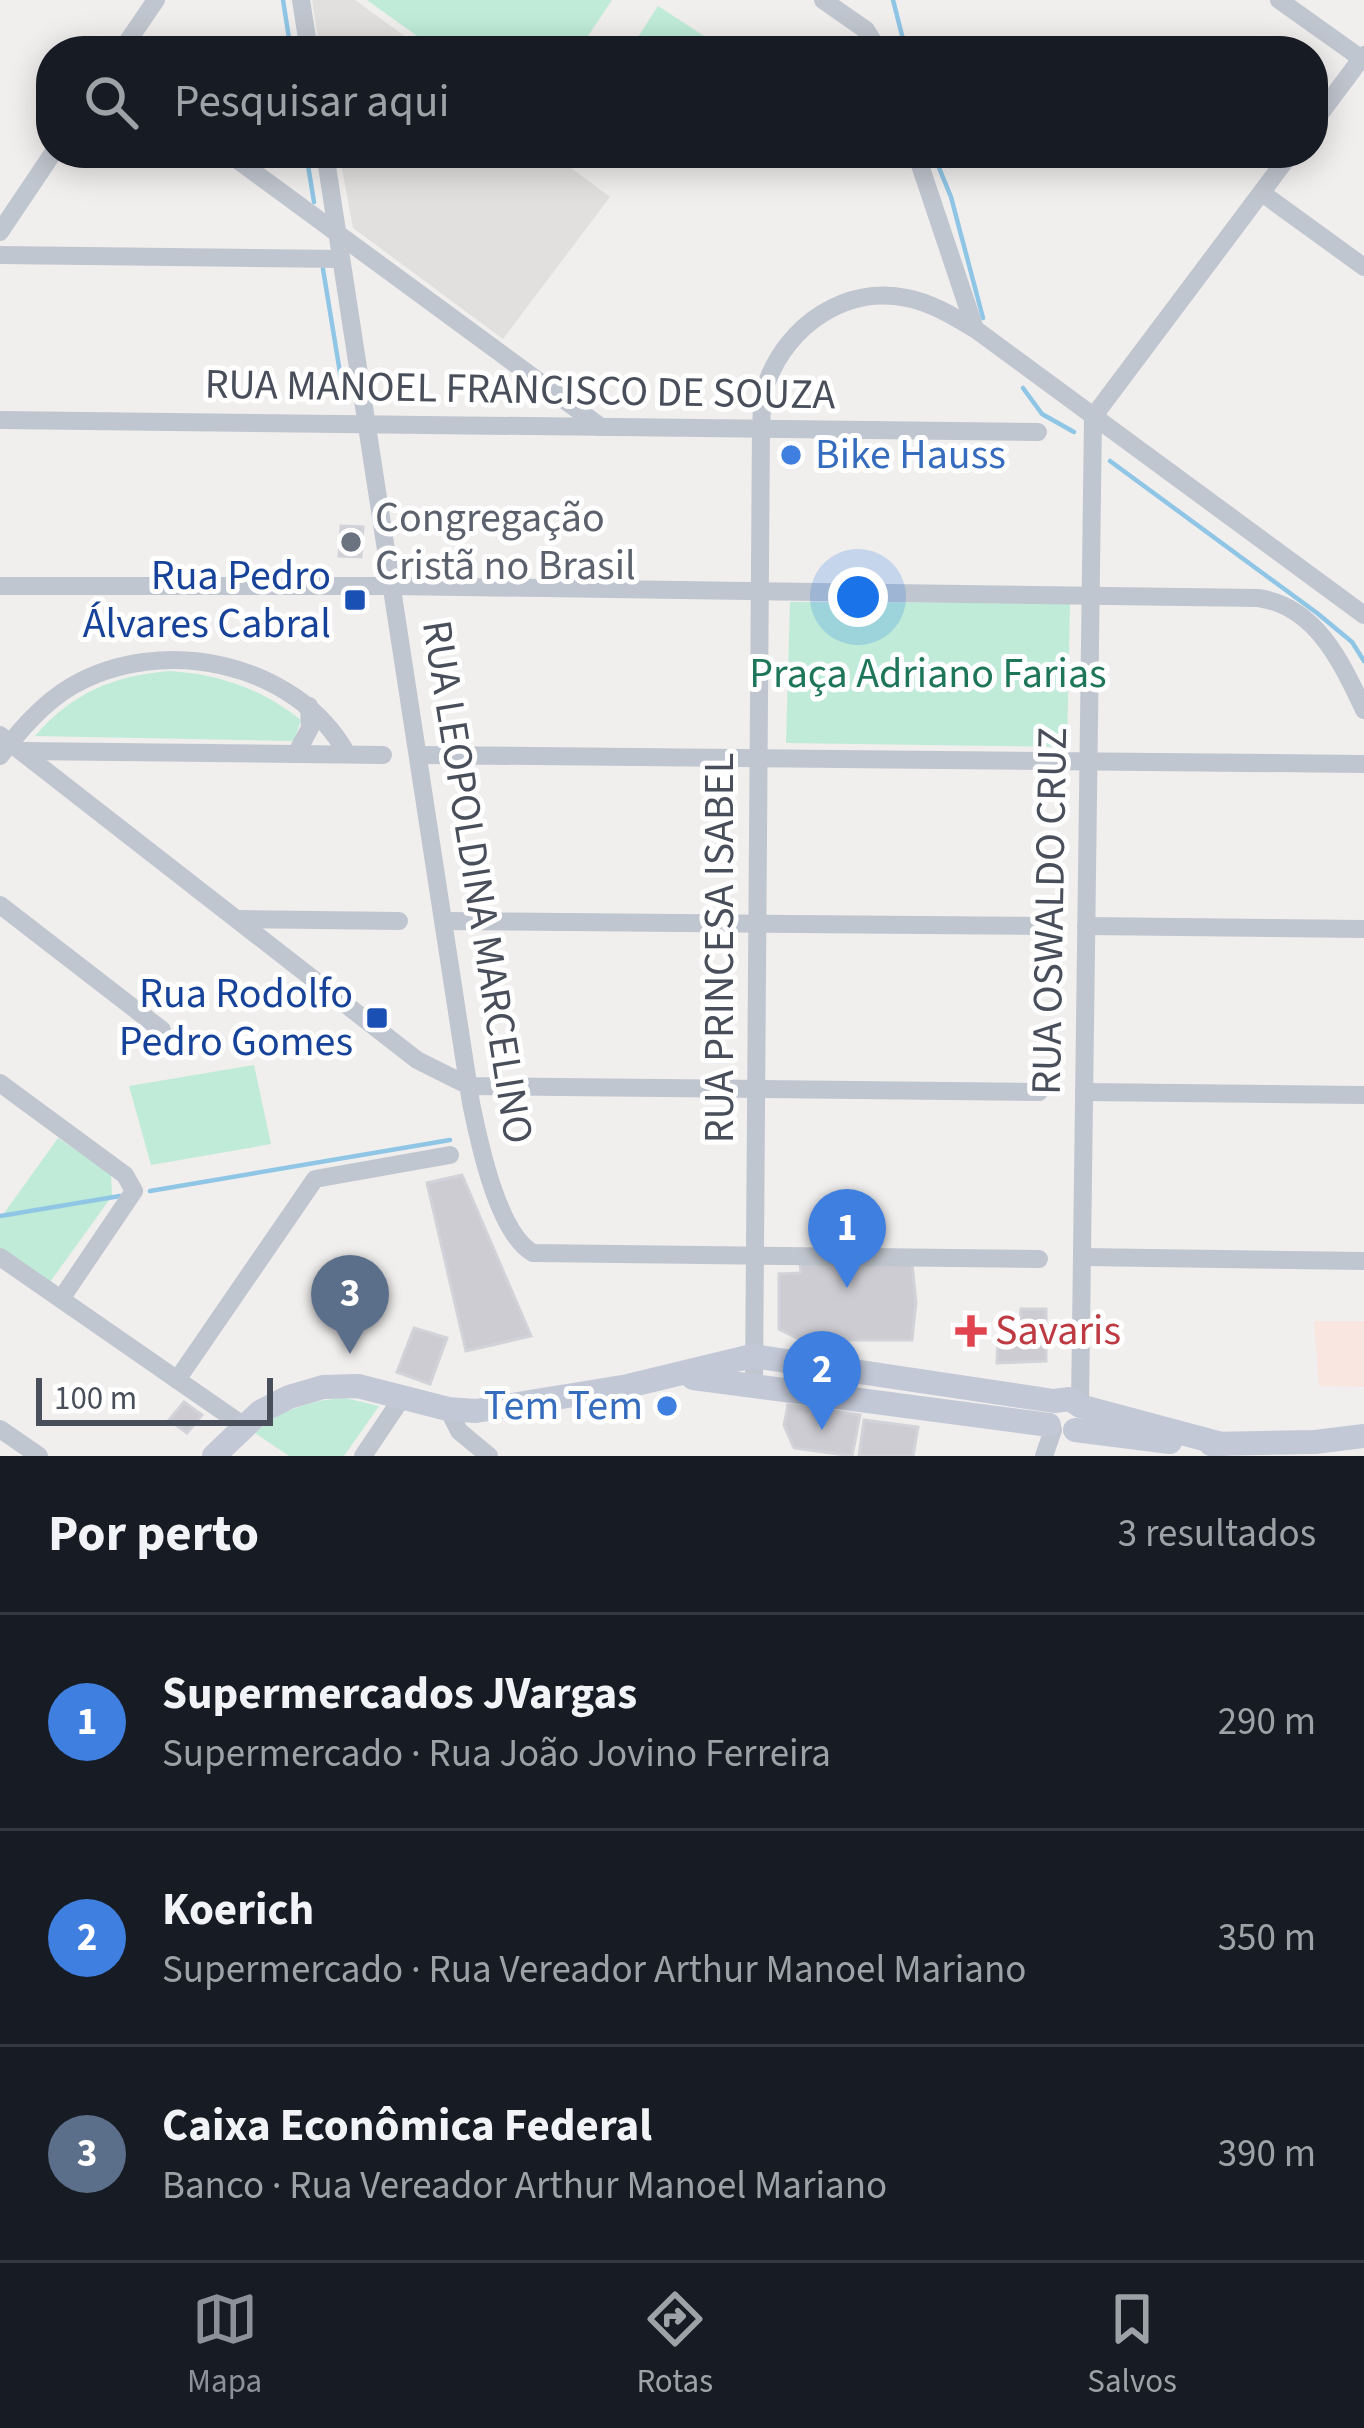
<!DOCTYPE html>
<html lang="pt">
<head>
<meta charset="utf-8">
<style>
  :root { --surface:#171b24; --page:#20242c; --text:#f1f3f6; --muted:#9ea1a6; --line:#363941; --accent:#8c9099 }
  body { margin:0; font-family:"Source Sans 3",sans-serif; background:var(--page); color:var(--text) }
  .scale { position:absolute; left:36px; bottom:30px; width:237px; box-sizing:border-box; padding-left:12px; border:6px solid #484e5a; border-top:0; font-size:33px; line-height:42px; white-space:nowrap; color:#484e5a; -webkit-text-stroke:9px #fff; paint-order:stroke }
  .you { position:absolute; left:858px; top:597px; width:42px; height:42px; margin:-30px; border:9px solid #fff; border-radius:50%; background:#1a73e8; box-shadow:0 0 0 18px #1a73e833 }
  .badge { display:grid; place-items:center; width:78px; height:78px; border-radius:50%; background:var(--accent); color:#fff; font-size:39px; font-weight:700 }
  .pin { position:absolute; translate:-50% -99px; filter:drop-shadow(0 3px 6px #0008) }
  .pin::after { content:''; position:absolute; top:63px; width:42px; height:36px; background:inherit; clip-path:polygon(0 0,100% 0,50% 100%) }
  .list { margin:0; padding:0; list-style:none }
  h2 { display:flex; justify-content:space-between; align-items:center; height:156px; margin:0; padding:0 48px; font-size:51px }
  h2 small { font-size:39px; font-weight:400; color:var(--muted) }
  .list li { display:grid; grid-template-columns:78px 1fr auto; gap:36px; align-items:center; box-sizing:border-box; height:216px; padding:0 48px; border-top:3px solid var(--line) }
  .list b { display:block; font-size:45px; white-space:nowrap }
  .list p { margin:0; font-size:39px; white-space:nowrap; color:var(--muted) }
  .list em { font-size:39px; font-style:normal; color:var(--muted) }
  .icon { flex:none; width:66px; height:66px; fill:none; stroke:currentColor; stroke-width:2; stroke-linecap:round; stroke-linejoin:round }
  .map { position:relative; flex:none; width:1364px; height:1456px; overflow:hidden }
  .search { position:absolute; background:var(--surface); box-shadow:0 6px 30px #0003; left:36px; right:36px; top:36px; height:132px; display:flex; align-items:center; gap:30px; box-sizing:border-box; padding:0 42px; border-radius:48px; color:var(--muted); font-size:45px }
  .sheet { height:804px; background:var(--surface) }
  nav { display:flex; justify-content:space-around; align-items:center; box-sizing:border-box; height:168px; border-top:3px solid var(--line); background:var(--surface); font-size:33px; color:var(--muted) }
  nav a { display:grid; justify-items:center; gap:6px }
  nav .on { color:var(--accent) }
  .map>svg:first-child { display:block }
  .education { fill:#e1e0df }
  .medical { fill:#f9e6e0 }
  .green { fill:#bfebd8 }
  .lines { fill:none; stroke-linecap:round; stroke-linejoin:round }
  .stream { stroke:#8fc5e5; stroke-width:4.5 }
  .building { fill:#ccccd2; stroke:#d2d3d9; stroke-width:3 }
  .street { stroke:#c0c6cf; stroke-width:18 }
  .secondary { stroke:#c2c8d6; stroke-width:24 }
  .shop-dot { fill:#3f7fe0; stroke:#fff; stroke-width:4.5 }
  .worship-dot { fill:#6b7280; stroke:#fff; stroke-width:4.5 }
  .transit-dot { fill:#1a4fb4; stroke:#fff; stroke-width:4.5 }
  .health-dot { fill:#e0444e; stroke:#fff; stroke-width:4.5 }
  .labels { text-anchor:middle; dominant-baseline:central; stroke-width:10; stroke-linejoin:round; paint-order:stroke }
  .street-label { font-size:42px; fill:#484e5a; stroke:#fff }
  .shop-label { font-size:42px; fill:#366cbe; stroke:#fff; text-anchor:start }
  .worship-label { font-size:42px; fill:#5b616d; stroke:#fff; text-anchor:start }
  .transit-label { font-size:42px; fill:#164399; stroke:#fff; text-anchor:end }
  .park-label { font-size:42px; fill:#1e7659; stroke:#fff }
  .health-label { font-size:42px; fill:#be3a42; stroke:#fff; text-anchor:start }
</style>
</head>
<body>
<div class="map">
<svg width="1364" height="1456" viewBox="0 0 1364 1456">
  <rect width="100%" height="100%" fill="#f1eeee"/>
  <!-- education -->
  <g class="education">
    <path d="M312,0H355L425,51H320Z"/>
    <path d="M339,153H551L610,197L503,339L353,228Z"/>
  </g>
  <!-- medical -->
  <path class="medical" d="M1314,1321H1364V1387L1319,1386Z"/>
  <!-- green -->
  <g class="green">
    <path d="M367,0H612L578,51H438Z"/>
    <path d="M658,6L727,51H629Z"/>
    <path d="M790,602L1070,603L1067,747L786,743Z"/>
    <path d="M170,671C222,675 259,688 301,720L294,741L35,736C73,692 113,676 170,671Z"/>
    <path d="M254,1065L271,1144L151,1165L129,1086Z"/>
    <path d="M58,1138L111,1173L112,1196L50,1282L0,1248V1219Z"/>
    <path d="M345,1398L379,1406L344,1456H289L255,1433C281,1410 310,1400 345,1398Z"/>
  </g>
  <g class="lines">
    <!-- stream -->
    <g class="stream">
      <path d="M283,0L291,51"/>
      <path d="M893,0L906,51"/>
      <path d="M306,153L314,202"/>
      <path d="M933,153L951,197L983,318"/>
      <path d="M323,269L345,403"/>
      <path d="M1023,388L1042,414L1074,432"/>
      <path d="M1110,461L1317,613L1352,642L1364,661"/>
      <path d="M150,1191L450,1140"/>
      <path d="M0,1216L120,1196"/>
    </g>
  </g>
  <!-- building -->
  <g class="building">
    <path d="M341,526L363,527L361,557L339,556Z"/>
    <path d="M462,1175L531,1336L466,1351L427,1183Z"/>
    <path d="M800,1263L912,1264L916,1302L912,1340H801L779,1329V1274L801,1273Z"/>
    <path d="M1021,1309H1046V1361L997,1363L998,1335L1020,1334Z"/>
    <path d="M414,1328L447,1338L430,1384L397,1372Z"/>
    <path d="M184,1402L202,1415L187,1433L169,1420Z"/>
    <path d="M788,1405L860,1415L852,1456L794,1448L784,1425Z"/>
    <path d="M864,1420L918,1427L913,1456H859Z"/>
  </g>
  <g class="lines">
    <!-- street -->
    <g class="street">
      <path d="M301,0L309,51"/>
      <path d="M823,0L866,30L879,51"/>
      <path d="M1279,0L1362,59"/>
      <path d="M121,51L156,0"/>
      <path d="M1313,123L1364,55"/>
      <path d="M228,153L601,427"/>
      <path d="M325,153L471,1103C479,1142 498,1234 533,1253L1039,1259"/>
      <path d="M916,153L975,329"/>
      <path d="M1262,193L1364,267"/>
      <path d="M0,232L53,153"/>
      <path d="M0,255L341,259"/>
      <path d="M1093,417L1291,153"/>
      <path d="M0,420L1038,432"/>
      <path d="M0,586H392L1258,598C1316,606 1342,663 1364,710"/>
      <path d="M0,735L417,1060L469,1086L1039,1092"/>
      <path d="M22,751L383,755"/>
      <path d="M296,754L310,728L309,706"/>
      <path d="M418,755L1364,764"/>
      <path d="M0,756C20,730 43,703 72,686C162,634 296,662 347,754"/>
      <path d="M0,905L162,1030"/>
      <path d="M238,919L399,921"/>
      <path d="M444,921L1048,926"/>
      <path d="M1086,926L1364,929"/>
      <path d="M0,1083L125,1175L134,1191L61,1299"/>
      <path d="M1084,1092L1364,1095"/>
      <path d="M0,1257L244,1426"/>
      <path d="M1082,1257L1364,1261"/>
      <path d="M177,1380L315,1179L450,1155"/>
      <path d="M754,1384L761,429C762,414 761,397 767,382C788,325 846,285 907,298C932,303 953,316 975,329L1364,615"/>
      <path d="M1080,1406L1093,417"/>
      <path d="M448,1409L459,1431L489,1456"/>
      <path d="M0,1429L39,1456"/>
      <path d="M363,1456L402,1398"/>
      <path d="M1044,1456L1053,1430"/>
    </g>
    <!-- secondary -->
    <g class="secondary">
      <path d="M693,1378L1049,1425"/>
      <path d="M1075,1430L1170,1442"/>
      <path d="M1211,1444L1315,1442L1364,1436"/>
      <path d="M214,1456L260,1412L289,1397L323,1387L358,1386L448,1409L476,1411L628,1386L752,1356L1054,1401L1070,1399L1080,1406L1222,1444"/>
    </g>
  </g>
  <!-- markers -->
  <g class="shop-dot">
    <circle cx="791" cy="455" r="12"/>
    <circle cx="667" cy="1406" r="12"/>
  </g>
  <circle class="worship-dot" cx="351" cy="542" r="12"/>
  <g class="transit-dot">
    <rect x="343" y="588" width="24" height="24" rx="6"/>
    <rect x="365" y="1006" width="24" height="24" rx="6"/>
  </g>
  <path class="health-dot" d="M965 1313h12v12h12v12h-12v12h-12v-12h-12v-12h12z"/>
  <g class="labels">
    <!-- street labels -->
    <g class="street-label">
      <text transform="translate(520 390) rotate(1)">RUA MANOEL FRANCISCO DE SOUZA</text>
      <text transform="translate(477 882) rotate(81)">RUA LEOPOLDINA MARCELINO</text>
      <text transform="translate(1050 911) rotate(-89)">RUA OSWALDO CRUZ</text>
      <text transform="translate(720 948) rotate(-90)">RUA PRINCESA ISABEL</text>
    </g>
    <!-- shop labels -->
    <g class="shop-label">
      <text x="815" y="455">Bike Hauss</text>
      <text x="643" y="1406" text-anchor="end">Tem Tem</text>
    </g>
    <!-- worship labels -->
    <g class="worship-label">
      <text x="375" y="518">Congregação<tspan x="375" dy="48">Cristã no Brasil</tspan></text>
    </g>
    <!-- transit labels -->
    <g class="transit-label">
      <text x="331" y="576">Rua Pedro<tspan x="331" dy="48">Álvares Cabral</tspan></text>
      <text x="353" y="994">Rua Rodolfo<tspan x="353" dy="48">Pedro Gomes</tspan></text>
    </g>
    <!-- park labels -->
    <g class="park-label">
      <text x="928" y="674">Praça Adriano Farias</text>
    </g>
    <!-- health labels -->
    <g class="health-label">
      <text x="995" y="1331">Savaris</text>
    </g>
  </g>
</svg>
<div class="scale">100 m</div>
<div class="you"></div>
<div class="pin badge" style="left:847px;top:1288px;background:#3f7fe0">1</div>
<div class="pin badge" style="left:822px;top:1430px;background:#3f7fe0">2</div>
<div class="pin badge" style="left:350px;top:1354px;background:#5c6f8a">3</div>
<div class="search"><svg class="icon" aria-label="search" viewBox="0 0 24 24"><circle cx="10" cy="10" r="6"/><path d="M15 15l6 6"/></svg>Pesquisar aqui</div>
</div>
<section class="sheet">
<h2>Por perto<small>3 resultados</small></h2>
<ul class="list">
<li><span class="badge" style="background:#3f7fe0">1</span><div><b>Supermercados JVargas</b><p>Supermercado · Rua João Jovino Ferreira</p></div><em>290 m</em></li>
<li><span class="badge" style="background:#3f7fe0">2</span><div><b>Koerich</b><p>Supermercado · Rua Vereador Arthur Manoel Mariano</p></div><em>350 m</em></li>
<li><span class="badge" style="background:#5c6f8a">3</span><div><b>Caixa Econômica Federal</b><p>Banco · Rua Vereador Arthur Manoel Mariano</p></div><em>390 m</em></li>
</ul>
</section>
<nav>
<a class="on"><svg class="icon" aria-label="map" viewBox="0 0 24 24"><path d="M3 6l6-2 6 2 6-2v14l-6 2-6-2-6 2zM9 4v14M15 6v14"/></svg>Mapa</a>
<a><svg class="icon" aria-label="directions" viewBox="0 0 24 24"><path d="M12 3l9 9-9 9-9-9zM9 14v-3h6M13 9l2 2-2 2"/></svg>Rotas</a>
<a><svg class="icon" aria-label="saved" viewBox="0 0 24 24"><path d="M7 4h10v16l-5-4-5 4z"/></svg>Salvos</a>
</nav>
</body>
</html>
